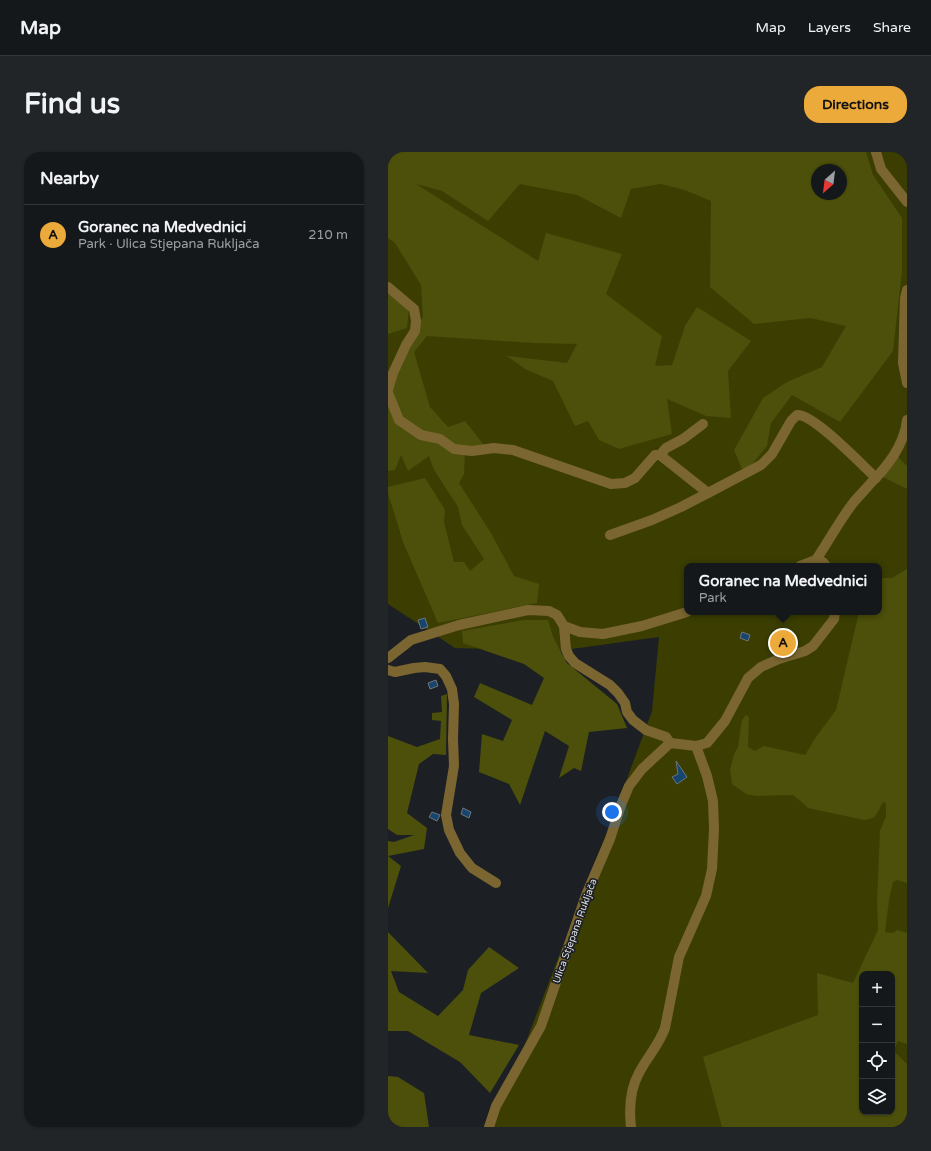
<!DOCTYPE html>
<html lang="en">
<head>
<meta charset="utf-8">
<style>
  :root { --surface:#15181b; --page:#222528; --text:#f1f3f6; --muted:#9da0a3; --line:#34373a; --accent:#ebaa39 }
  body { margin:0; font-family:"Varela Round",sans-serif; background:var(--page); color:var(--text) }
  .controls { position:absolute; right:12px; bottom:12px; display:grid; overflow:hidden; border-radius:8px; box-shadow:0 1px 3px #0004 }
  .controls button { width:36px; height:36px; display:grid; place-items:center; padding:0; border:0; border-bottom:1px solid var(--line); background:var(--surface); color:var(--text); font:20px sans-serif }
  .compass { position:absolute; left:423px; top:12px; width:36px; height:36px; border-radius:50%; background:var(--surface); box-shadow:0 1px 3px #0004; rotate:208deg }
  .you { position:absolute; left:224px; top:660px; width:14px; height:14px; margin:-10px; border:3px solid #fff; border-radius:50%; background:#1a73e8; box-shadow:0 0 0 6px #1a73e833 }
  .badge { display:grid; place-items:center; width:26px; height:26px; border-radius:50%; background:var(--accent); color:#111; font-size:13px; font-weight:700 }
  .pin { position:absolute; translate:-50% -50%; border:2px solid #fff; box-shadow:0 1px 4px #0006 }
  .popup { position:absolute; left:296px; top:411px; width:198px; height:52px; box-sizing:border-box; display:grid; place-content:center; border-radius:8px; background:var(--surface); filter:drop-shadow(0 1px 3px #0005); font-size:13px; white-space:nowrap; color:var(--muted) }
  .popup b { font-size:15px; color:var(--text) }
  .popup::after { content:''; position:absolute; left:50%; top:100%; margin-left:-8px; border:8px solid transparent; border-top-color:var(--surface) }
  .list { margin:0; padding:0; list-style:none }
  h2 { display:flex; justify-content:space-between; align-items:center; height:52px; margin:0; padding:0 16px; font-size:17px }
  h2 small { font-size:13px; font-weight:400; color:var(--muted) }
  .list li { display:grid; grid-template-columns:26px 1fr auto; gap:12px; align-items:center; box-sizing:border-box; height:60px; padding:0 16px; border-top:1px solid var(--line) }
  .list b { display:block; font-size:15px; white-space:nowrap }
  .list p { margin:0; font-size:13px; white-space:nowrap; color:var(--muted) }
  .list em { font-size:13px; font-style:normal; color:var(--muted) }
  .icon { flex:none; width:22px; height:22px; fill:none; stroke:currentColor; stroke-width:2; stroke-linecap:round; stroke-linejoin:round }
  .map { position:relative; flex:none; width:519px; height:975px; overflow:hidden; border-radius:16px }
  header { display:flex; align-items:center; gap:24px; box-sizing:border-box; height:56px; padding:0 20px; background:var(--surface); border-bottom:1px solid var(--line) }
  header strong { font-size:19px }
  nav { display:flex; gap:22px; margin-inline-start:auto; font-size:14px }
  .intro { display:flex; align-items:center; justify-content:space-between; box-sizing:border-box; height:96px; padding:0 24px }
  h1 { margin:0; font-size:28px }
  .button { padding:10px 18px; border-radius:16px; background:var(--accent); color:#111; font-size:14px; font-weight:700 }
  main { display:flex; gap:24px; padding:0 24px }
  aside { flex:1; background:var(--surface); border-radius:16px; box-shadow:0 1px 3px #0004 }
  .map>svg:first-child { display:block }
  .green { fill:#3b3e00; fill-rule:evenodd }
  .forest { fill:#4c500a; fill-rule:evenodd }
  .building { fill:#164670; stroke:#6f7478 }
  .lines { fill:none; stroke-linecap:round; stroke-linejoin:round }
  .minor { stroke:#7b6631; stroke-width:10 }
  .labels { text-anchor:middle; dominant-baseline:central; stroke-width:3.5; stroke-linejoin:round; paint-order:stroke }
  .street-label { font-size:10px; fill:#dbdde0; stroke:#1c2024 }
</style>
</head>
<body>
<header>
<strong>Map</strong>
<nav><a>Map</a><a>Layers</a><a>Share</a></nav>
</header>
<div class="intro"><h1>Find us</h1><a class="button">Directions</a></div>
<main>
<aside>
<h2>Nearby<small></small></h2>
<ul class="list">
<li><span class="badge">A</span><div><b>Goranec na Medvednici</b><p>Park · Ulica Stjepana Rukljača</p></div><em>210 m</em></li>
</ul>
</aside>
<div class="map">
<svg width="519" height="975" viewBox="0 0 519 975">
  <rect width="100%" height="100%" fill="#1c2024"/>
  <!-- green -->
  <path class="green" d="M0,0H519V975H105L229,654L264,559L271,485L169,499L67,496L0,452ZM429,18H453V42H429ZM299,414H491V460H299ZM474,822H504V960H474Z"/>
  <!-- forest -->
  <g class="forest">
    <path d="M0,0H478L485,23L514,66V119L505,199L452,270L404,243L383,271L379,294L356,322L346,298L375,246L399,230L434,215L458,174L422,166L366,172L322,135L323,49L297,38L273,32L243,37L233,66L189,43L132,32L100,69L54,39L28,32L150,109L158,81L234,102L218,142L274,184L267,214L284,213L297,174L309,155L363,189L340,219L343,266L318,264L279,247L284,282L231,297L211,288L200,269L187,274L165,229L137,217L119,204L179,211L189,192L147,191L39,184L26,200L42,255L60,275L77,269L96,293L77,299L76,322L71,331L103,381L126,424L151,432L149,451L50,471L15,390L0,341V335L37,326L57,358L56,370L66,410H76L82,419L96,407L74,373L70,355L46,318L41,304L20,319L13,303L7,318L0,319V227L15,192L35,165L33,133L7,91L0,86ZM429,18H453V42H429Z"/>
    <path d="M0,141L21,156L19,176L0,182Z"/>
    <path d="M508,303L519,314V337L493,324Z"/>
    <path d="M519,417V731L509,728L505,730L501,748L497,780L505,781L509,778L519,781V892L510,889L506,899L519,912V975H334L315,905L430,863L429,821L465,831L490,778L489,749L492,679L498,664V651L495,650C489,660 490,667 476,668L420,656L416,652L405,643L369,644L358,642L344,632L342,618L346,602L350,595L354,568L358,563L361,565L360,595L367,599L376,594L417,603L428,585L448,558L471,460H491V426H504ZM474,822H504V960H474Z"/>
    <path d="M136,468H160L165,485L179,511L229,552L239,576L201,580L193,619L186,616L171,626L181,594L157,579L132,653L121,632L91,620L94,582L115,589L124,568L86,545L92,531L144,553L156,526L136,512L75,491L74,479Z"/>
    <path d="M59,542L58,603L45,602L31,612L19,661L39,676L36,697L0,704L13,714L0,756V689L6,690L26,683H9L0,677V584L29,595L52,587L53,569L44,568V561L54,560L53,544Z"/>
    <path d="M0,780L40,821L3,819L11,840L50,864L75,838L80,818L101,795L131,816L93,841L81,883L131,893L102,941L72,910L20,879H0Z"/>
    <path d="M0,924L10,925L36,941L41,975H0Z"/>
  </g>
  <!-- building -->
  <g class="building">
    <path d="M37,466L40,475L33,477L30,468Z"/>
    <path d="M354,480L362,483L360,489L352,486Z"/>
    <path d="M48,528L50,534L42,537L40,531Z"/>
    <path d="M288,609L299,625L289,632L284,625L290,622Z"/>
    <path d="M75,656L83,660L81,666L73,662Z"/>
    <path d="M44,660L52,663L49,669L41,665Z"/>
  </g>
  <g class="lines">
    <!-- minor -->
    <g class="minor">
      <path d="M488,0L493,17L519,50"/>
      <path d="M0,135L26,157L28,169L27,179L18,193L5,221L0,238"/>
      <path d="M519,138L517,146L515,211L519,231"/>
      <path d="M0,241L11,268L33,283L52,287L66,297L84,299L106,296L125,298L223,332L237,331L247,326L267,303H272L320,341L373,313L384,302L403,269L409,263C426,262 474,313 488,326"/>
      <path d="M272,303L278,296L295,287L315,272"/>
      <path d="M222,383L264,368L293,355L320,341"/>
      <path d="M428,408C440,390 452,368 465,351C470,345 476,339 481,333C499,315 516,294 519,268"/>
      <path d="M412,414L428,408L435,410L438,414"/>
      <path d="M176,474L178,497L181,504L187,511L222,533L230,541L237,551L239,560L245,568L258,578L278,585L282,591"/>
      <path d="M0,506L23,488L71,473L140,458L161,459L169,463L176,474L192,480L215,482L254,474L299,460"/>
      <path d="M0,518L7,520L26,516L37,515L52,517L58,524L64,537L66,552L65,587L66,614L58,663L61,678L72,701L84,716L108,731"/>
      <path d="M101,975L108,954L153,874L198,743L222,687L233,653L241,634L254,617L282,591L308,594L319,591L337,569L360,526L373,515L391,507L417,499L425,494L446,467L447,460"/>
      <path d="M243,975C241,957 242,937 251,921C259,905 271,893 277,876L291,805L318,744L324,717L326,677L325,649L319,624L308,594"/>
    </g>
  </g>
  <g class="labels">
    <!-- street labels -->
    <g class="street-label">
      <text transform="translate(187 779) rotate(-70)">Ulica Stjepana Rukljača</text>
    </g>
  </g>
</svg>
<div class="controls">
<button>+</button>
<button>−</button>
<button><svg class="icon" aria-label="locate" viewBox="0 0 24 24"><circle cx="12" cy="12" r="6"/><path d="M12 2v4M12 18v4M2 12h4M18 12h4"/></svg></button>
<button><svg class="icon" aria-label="layers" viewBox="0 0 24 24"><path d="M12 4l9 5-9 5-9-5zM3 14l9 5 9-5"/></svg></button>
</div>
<svg class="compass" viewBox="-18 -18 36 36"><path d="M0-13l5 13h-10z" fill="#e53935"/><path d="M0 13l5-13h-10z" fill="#9da0a3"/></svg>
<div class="you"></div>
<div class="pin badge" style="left:395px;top:491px">A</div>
<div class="popup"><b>Goranec na Medvednici</b>Park</div>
</div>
</main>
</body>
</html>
